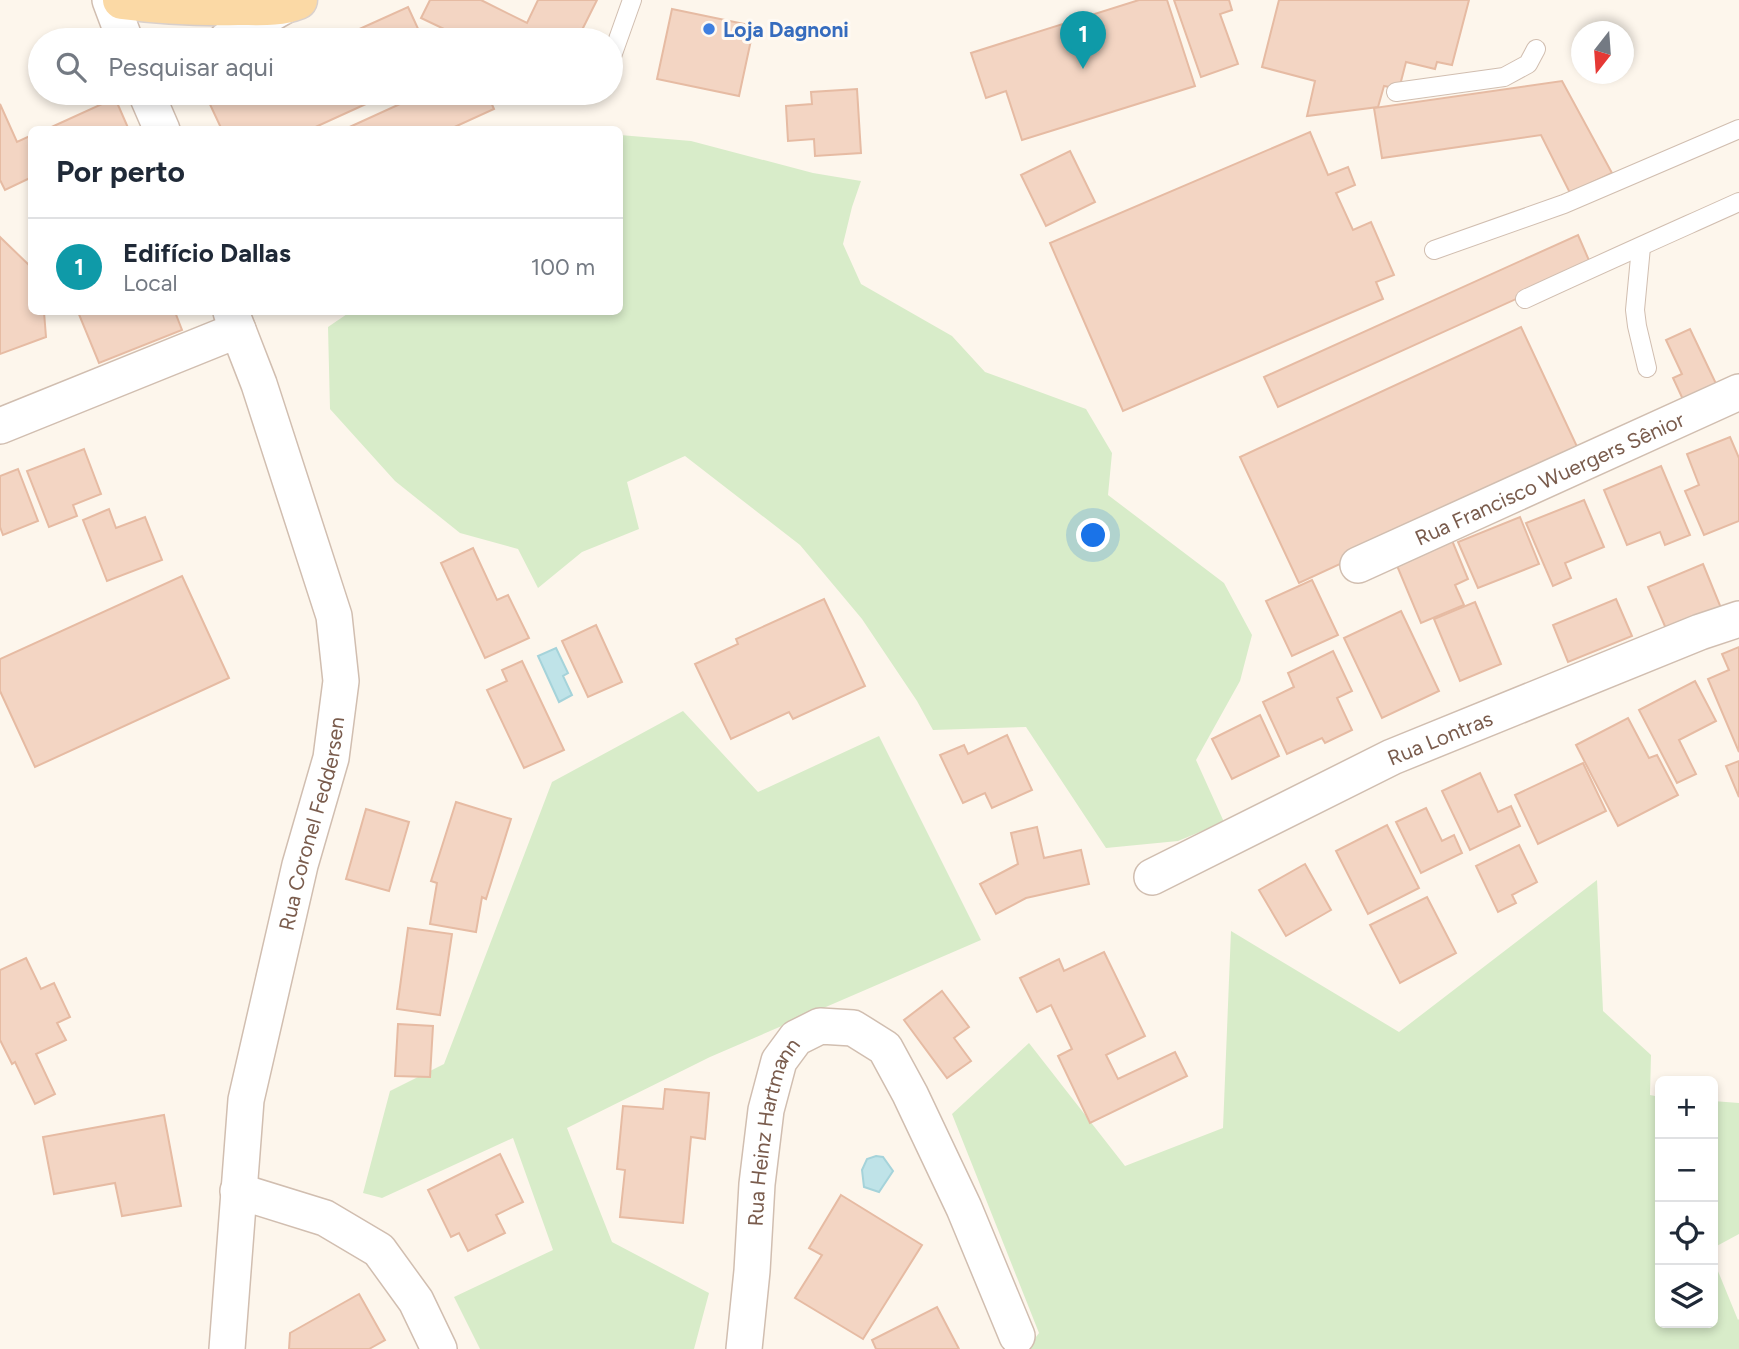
<!DOCTYPE html>
<html lang="pt">
<head>
<meta charset="utf-8">
<style>
  :root { --surface:#fff; --page:#f2f2f3; --text:#1f2937; --muted:#747a83; --line:#e0e1e3; --accent:#d93025 }
  body { margin:0; font-family:Figtree,sans-serif; background:var(--page); color:var(--text) }
  .controls { position:absolute; right:21px; bottom:21px; display:grid; overflow:hidden; border-radius:10px; box-shadow:0 4px 10px #0003 }
  .controls button { width:63px; height:63px; display:grid; place-items:center; padding:0; border:0; border-bottom:2px solid var(--line); background:var(--surface); color:var(--text); font:35px sans-serif }
  .compass { position:absolute; left:1571px; top:21px; width:63px; height:63px; border-radius:50%; background:var(--surface); box-shadow:0 4px 10px #0003; rotate:197deg }
  .you { position:absolute; left:1094px; top:536px; width:24px; height:24px; margin:-18px; border:5px solid #fff; border-radius:50%; background:#1a73e8; box-shadow:0 0 0 10px #1a73e833 }
  .badge { display:grid; place-items:center; width:46px; height:46px; border-radius:50%; background:var(--accent); color:#fff; font-size:23px; font-weight:700 }
  .pin { position:absolute; translate:-50% -58px; filter:drop-shadow(0 2px 4px #0008) }
  .pin::after { content:''; position:absolute; top:37px; width:24px; height:21px; background:inherit; clip-path:polygon(0 0,100% 0,50% 100%) }
  .list { margin:0; padding:0; list-style:none }
  h2 { display:flex; justify-content:space-between; align-items:center; height:91px; margin:0; padding:0 28px; font-size:30px }
  h2 small { font-size:23px; font-weight:400; color:var(--muted) }
  .list li { display:grid; grid-template-columns:46px 1fr auto; gap:21px; align-items:center; box-sizing:border-box; height:98px; padding:0 28px; border-top:2px solid var(--line) }
  .list b { display:block; font-size:26px; white-space:nowrap }
  .list p { margin:0; font-size:23px; white-space:nowrap; color:var(--muted) }
  .list em { font-size:23px; font-style:normal; color:var(--muted) }
  .icon { flex:none; width:38px; height:38px; fill:none; stroke:currentColor; stroke-width:2; stroke-linecap:round; stroke-linejoin:round }
  .map { position:relative; flex:none; width:1739px; height:1349px; overflow:hidden }
  .search { position:absolute; background:var(--surface); box-shadow:0 4px 10px #0003; left:28px; top:28px; width:595px; height:77px; display:flex; align-items:center; gap:18px; box-sizing:border-box; padding:0 24px; border-radius:38px; color:var(--muted); font-size:26px }
  .panel { position:absolute; background:var(--surface); box-shadow:0 4px 10px #0003; left:28px; top:126px; width:595px; height:189px; border-radius:10px }
  .map>svg:first-child { display:block }
  .green { fill:#d8ecc9 }
  .water { fill:#bfe3e8; stroke:#a5d3da; stroke-width:2 }
  .building { fill:#f3d5c3; stroke:#e6bba3; stroke-width:2 }
  .lines { fill:none; stroke-linecap:round; stroke-linejoin:round }
  .lane-casing { stroke:#d1beb0; stroke-width:20 }
  .street-casing { stroke:#d1beb0; stroke-width:38 }
  .primary-casing { stroke:#dad1cd; stroke-width:41 }
  .lane { stroke:#fff; stroke-width:18 }
  .street { stroke:#fff; stroke-width:35 }
  .primary { stroke:#fbd9a5; stroke-width:38 }
  .shop-dot { fill:#3f7fe0; stroke:#fffaf3; stroke-width:2.5 }
  .labels { text-anchor:middle; dominant-baseline:central; stroke-width:6; stroke-linejoin:round; paint-order:stroke }
  .shop-label { font-size:21px; font-weight:bold; fill:#366cbe; stroke:#fffaf3; text-anchor:start }
  .street-label { font-size:21px; fill:#7a5c4d; stroke:#fffaf3 }
</style>
</head>
<body>
<div class="map">
<svg width="1739" height="1349" viewBox="0 0 1739 1349">
  <rect width="100%" height="100%" fill="#fdf6ec"/>
  <!-- green -->
  <g class="green">
    <path d="M620,135L691,141L813,173L861,181L852,207L843,244L861,284L952,336L985,372L1086,409L1112,453L1108,495L1224,583L1252,635L1240,681L1196,760L1224,822L1178,841L1106,848L1026,727L933,730L917,701L862,619L800,545L685,456L627,482L639,529L582,552L538,588L518,549L460,533L395,481L330,409L328,327L350,312H620Z"/>
    <path d="M683,711L758,792L879,736L981,940L710,1057L567,1128L612,1242L709,1293L694,1349H480L454,1297L553,1250L513,1138L382,1198L363,1193L390,1091L444,1064L552,782Z"/>
    <path d="M1597,880L1603,1011L1651,1055L1650,1095L1660,1097V1323H1713V1259L1738,1320L1739,1319V1349H1027L1039,1333L952,1114L1029,1043L1125,1166L1223,1128L1231,931L1399,1032Z"/>
    <path d="M1713,1101L1739,1103V1234L1713,1248Z"/>
  </g>
  <!-- water -->
  <g class="water">
    <path d="M556,648L568,673L563,676L572,695L559,702L538,656Z"/>
    <path d="M876,1156L883,1157L893,1171L879,1192L864,1187L862,1170L867,1159Z"/>
  </g>
  <!-- building -->
  <g class="building">
    <path d="M430,0H481L527,23L538,0H597L577,40H467L421,18Z"/>
    <path d="M1139,0H1167L1195,86L1022,140L1006,91L986,98L971,53Z"/>
    <path d="M1174,0H1229L1232,10L1220,14L1238,64L1201,77Z"/>
    <path d="M1279,0H1469L1452,65L1437,62L1435,69L1406,62L1399,89L1384,86L1378,107L1307,116L1315,81L1262,67Z"/>
    <path d="M408,7L420,33L404,40H335Z"/>
    <path d="M672,9L754,26L739,96L657,79Z"/>
    <path d="M1562,81L1612,173L1570,193L1541,135L1382,158L1374,108Z"/>
    <path d="M857,89L861,153L815,156L814,139L788,141L786,106L812,104L811,92Z"/>
    <path d="M219,93H390L309,130H222L207,98Z"/>
    <path d="M424,93H487L494,109L448,130H343Z"/>
    <path d="M115,98L129,130H45Z"/>
    <path d="M0,104L17,142L32,135V177L5,190L0,180Z"/>
    <path d="M1310,132L1328,175L1348,167L1355,185L1336,193L1353,230L1371,222L1394,275L1376,282L1383,299L1123,411L1050,243Z"/>
    <path d="M1070,151L1095,202L1046,226L1021,175Z"/>
    <path d="M1578,235L1591,265L1278,407L1264,377Z"/>
    <path d="M0,237L32,268V312H44L46,337L0,354Z"/>
    <path d="M78,312H175L182,330L99,363Z"/>
    <path d="M1521,327L1580,453L1299,583L1240,457Z"/>
    <path d="M1690,329L1719,390L1686,406L1673,378L1682,374L1666,340Z"/>
    <path d="M1730,437L1739,458V521L1704,535L1685,491L1699,485L1687,454Z"/>
    <path d="M84,449L101,494L73,505L77,516L49,527L27,471Z"/>
    <path d="M1661,466L1690,535L1665,545L1660,532L1627,545L1604,490Z"/>
    <path d="M18,469L38,521L3,535L0,527V476Z"/>
    <path d="M1584,500L1604,547L1565,563L1571,578L1553,586L1526,523Z"/>
    <path d="M109,509L116,528L145,517L162,560L107,581L83,520Z"/>
    <path d="M1520,517L1539,564L1478,588L1458,542Z"/>
    <path d="M1451,538L1468,579L1455,585L1464,605L1421,623L1395,561Z"/>
    <path d="M473,548L497,600L508,595L529,638L485,658L441,563Z"/>
    <path d="M1703,564L1721,608L1667,631L1648,587Z"/>
    <path d="M182,576L229,678L35,767L0,691V659Z"/>
    <path d="M1312,580L1338,635L1292,656L1266,601Z"/>
    <path d="M824,599L865,686L793,719L789,712L731,739L695,664L738,644L736,639Z"/>
    <path d="M1616,599L1632,636L1568,662L1553,625Z"/>
    <path d="M1475,602L1501,664L1460,681L1434,619Z"/>
    <path d="M1401,611L1439,691L1382,718L1344,638Z"/>
    <path d="M596,625L622,682L588,697L562,641Z"/>
    <path d="M1739,647V752L1708,679L1729,670L1722,654Z"/>
    <path d="M1333,651L1352,691L1337,698L1352,730L1325,743L1322,738L1287,754L1263,702L1294,687L1288,673Z"/>
    <path d="M522,661L564,750L524,768L487,690L507,681L502,670Z"/>
    <path d="M1695,681L1716,721L1679,740L1696,774L1677,783L1639,710Z"/>
    <path d="M1260,715L1279,756L1232,779L1212,739Z"/>
    <path d="M1628,718L1649,758L1657,755L1678,795L1618,826L1576,745Z"/>
    <path d="M1007,735L1032,790L992,808L985,793L963,803L940,755L964,745L968,754Z"/>
    <path d="M1739,761V797L1726,766Z"/>
    <path d="M1583,763L1606,811L1538,844L1515,795Z"/>
    <path d="M1480,773L1498,812L1511,806L1520,826L1470,850L1442,791Z"/>
    <path d="M456,802L511,819L486,899L482,897L476,932L430,924L437,883L431,881Z"/>
    <path d="M1426,808L1442,841L1454,835L1462,853L1421,873L1396,822Z"/>
    <path d="M366,809L409,822L389,891L346,879Z"/>
    <path d="M1387,825L1419,888L1368,914L1336,851Z"/>
    <path d="M1037,827L1044,858L1081,850L1089,884L1026,898L996,914L980,884L1018,864L1011,833Z"/>
    <path d="M1519,845L1537,882L1512,895L1516,903L1498,912L1476,866Z"/>
    <path d="M1305,864L1331,910L1286,936L1259,890Z"/>
    <path d="M1427,897L1456,953L1400,983L1370,925Z"/>
    <path d="M408,928L452,934L440,1015L397,1009Z"/>
    <path d="M1104,952L1145,1036L1106,1055L1118,1079L1175,1052L1187,1076L1090,1123L1058,1056L1072,1049L1051,1005L1037,1012L1020,978L1059,959L1064,971Z"/>
    <path d="M26,958L41,989L54,983L70,1017L57,1023L66,1040L36,1054L55,1094L35,1104L15,1062L12,1064L0,1040V970Z"/>
    <path d="M942,991L969,1027L954,1038L971,1061L947,1078L904,1020Z"/>
    <path d="M398,1024L433,1026L430,1077L395,1076Z"/>
    <path d="M665,1089L709,1093L705,1139L691,1137L683,1223L620,1217L625,1170L617,1169L623,1106L663,1109Z"/>
    <path d="M164,1115L181,1206L122,1216L115,1183L54,1194L43,1137Z"/>
    <path d="M500,1154L523,1202L496,1215L505,1233L468,1251L459,1233L451,1237L428,1190Z"/>
    <path d="M841,1195L922,1245L863,1339L795,1298L822,1255L809,1248Z"/>
    <path d="M359,1294L385,1340L369,1349H289L290,1333Z"/>
    <path d="M937,1307L959,1349H876L872,1340Z"/>
  </g>
  <g class="lines">
    <defs>
      <g id="lane">
        <path d="M611,59L632,0"/>
        <path d="M1396,92L1504,77L1528,64L1536,49"/>
        <path d="M1641,247L1635,310L1637,326L1647,368"/>
        <path d="M1434,250L1564,204L1739,129"/>
        <path d="M1525,299C1596,266 1668,234 1739,202"/>
      </g>
      <g id="street">
        <path d="M110,0L125,40"/>
        <path d="M226,40L284,6"/>
        <path d="M146,93L162,130"/>
        <path d="M0,426L238,330"/>
        <path id="s1" d="M1358,565L1739,392"/>
        <path id="s2" d="M1152,877L1392,757L1700,632L1739,619"/>
        <path d="M238,1191L325,1218L379,1250L416,1301L439,1349"/>
        <path id="s3" d="M227,1349L246,1100L300,865L331,758L341,681L334,616L259,384L231,312"/>
        <path id="s4" d="M744,1349L752,1271L757,1184L766,1110L779,1061L796,1038L820,1026L853,1028L885,1048L910,1094L964,1208L1017,1336"/>
      </g>
      <path id="primary" d="M122,0C161,5 198,7 238,6C259,6 278,8 298,0"/>
    </defs>
    <!-- lane casing -->
    <use href="#lane" class="lane-casing"/>
    <!-- street casing -->
    <use href="#street" class="street-casing"/>
    <!-- primary casing -->
    <use href="#primary" class="primary-casing"/>
    <!-- lane -->
    <use href="#lane" class="lane"/>
    <!-- street -->
    <use href="#street" class="street"/>
    <!-- primary -->
    <use href="#primary" class="primary"/>
  </g>
  <!-- markers -->
  <circle class="shop-dot" cx="709" cy="29" r="7"/>
  <g class="labels">
    <!-- shop labels -->
    <g class="shop-label">
      <text x="723" y="29">Loja Dagnoni</text>
    </g>
    <!-- street labels -->
    <g class="street-label">
      <text stroke="none"><textPath href="#s1" startOffset="210">Rua Francisco Wuergers Sênior</textPath></text>
      <text stroke="none"><textPath href="#s2" startOffset="320">Rua Lontras</textPath></text>
      <text stroke="none"><textPath href="#s3" startOffset="534">Rua Coronel Feddersen</textPath></text>
      <text stroke="none"><textPath href="#s4" startOffset="220">Rua Heinz Hartmann</textPath></text>
    </g>
  </g>
</svg>
<div class="controls">
<button>+</button>
<button>−</button>
<button><svg class="icon" aria-label="locate" viewBox="0 0 24 24"><circle cx="12" cy="12" r="6"/><path d="M12 2v4M12 18v4M2 12h4M18 12h4"/></svg></button>
<button><svg class="icon" aria-label="layers" viewBox="0 0 24 24"><path d="M12 4l9 5-9 5-9-5zM3 14l9 5 9-5"/></svg></button>
</div>
<svg class="compass" viewBox="-18 -18 36 36"><path d="M0-13l5 13h-10z" fill="#e53935"/><path d="M0 13l5-13h-10z" fill="#747a83"/></svg>
<div class="you"></div>
<div class="pin badge" style="left:1083px;top:69px;background:#0f9aa8">1</div>
<div class="search"><svg class="icon" aria-label="search" viewBox="0 0 24 24"><circle cx="10" cy="10" r="6"/><path d="M15 15l6 6"/></svg>Pesquisar aqui</div>
<section class="panel">
<h2>Por perto<small></small></h2>
<ul class="list">
<li><span class="badge" style="background:#0f9aa8">1</span><div><b>Edifício Dallas</b><p>Local</p></div><em>100 m</em></li>
</ul>
</section>
</div>
</body>
</html>
